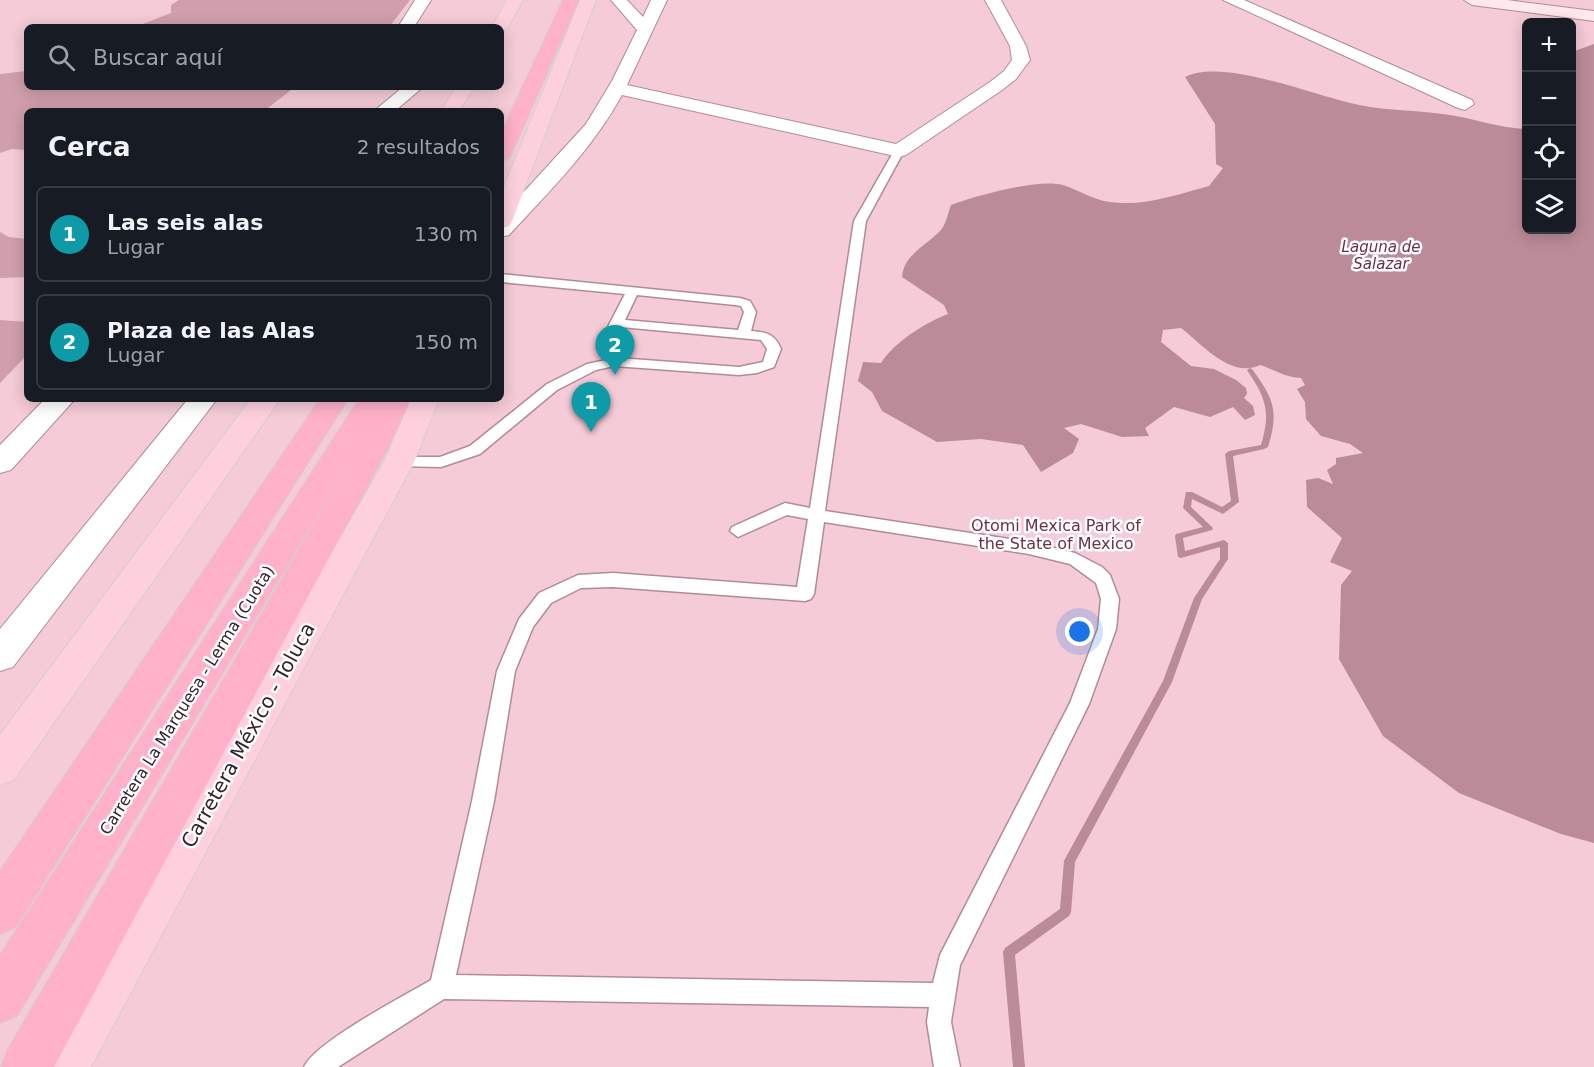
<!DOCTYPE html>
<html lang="es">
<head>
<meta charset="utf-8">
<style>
  :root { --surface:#171b24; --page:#242831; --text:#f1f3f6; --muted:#9ea1a6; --line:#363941; --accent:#008039 }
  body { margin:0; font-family:"DejaVu Sans",sans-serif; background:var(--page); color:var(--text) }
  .controls { position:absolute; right:18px; top:18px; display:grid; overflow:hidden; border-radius:9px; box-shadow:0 3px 15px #0003 }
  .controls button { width:54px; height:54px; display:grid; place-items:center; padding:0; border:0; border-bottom:2px solid var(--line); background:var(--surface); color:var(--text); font:30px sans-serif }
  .you { position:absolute; left:1080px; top:632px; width:21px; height:21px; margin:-15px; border:4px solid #fff; border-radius:50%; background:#1a73e8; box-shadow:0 0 0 9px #1a73e833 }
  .badge { display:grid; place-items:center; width:39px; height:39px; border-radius:50%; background:var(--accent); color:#fff; font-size:20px; font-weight:700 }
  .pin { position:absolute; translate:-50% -50px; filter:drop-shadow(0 2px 3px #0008) }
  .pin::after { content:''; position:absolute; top:32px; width:21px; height:18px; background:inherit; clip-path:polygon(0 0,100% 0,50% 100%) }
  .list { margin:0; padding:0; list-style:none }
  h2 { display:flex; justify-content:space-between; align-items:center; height:78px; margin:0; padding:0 24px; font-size:26px }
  h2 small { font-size:20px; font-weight:400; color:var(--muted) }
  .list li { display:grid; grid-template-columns:39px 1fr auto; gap:18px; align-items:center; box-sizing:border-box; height:96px; margin:0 12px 12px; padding:0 12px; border:2px solid var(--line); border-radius:9px }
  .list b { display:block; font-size:22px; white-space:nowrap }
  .list p { margin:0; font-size:20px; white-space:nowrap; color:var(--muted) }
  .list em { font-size:20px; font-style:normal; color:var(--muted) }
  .icon { flex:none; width:33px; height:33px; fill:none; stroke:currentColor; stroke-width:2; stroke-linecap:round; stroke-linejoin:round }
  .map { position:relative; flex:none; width:1594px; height:1067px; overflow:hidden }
  .search { position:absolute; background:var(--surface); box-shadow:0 3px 15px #0003; left:24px; top:24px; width:480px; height:66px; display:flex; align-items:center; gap:15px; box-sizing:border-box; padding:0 21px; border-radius:9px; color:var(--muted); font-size:22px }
  .panel { position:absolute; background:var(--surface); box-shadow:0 3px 15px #0003; left:24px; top:108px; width:480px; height:294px; border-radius:9px }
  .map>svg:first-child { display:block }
  .green { fill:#f4cbd6; fill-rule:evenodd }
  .forest { fill:#d19eac }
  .water { fill:#bc8b99 }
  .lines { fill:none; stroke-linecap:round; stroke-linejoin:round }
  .stream { fill:#bc8b99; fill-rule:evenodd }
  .service-casing { stroke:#b08c96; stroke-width:3 }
  .minor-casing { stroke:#b08c96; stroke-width:2 }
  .secondary-casing { stroke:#b08c96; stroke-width:2 }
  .primary-casing { stroke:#d2cfcf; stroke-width:2 }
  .motorway-casing { stroke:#d2cfcf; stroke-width:2 }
  .service { fill:#fff; fill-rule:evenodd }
  .minor { fill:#fff; fill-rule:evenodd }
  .secondary { fill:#ffe8ee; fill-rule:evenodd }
  .primary { fill:#fed0de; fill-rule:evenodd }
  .motorway { fill:#feb1c8; fill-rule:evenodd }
  .labels { text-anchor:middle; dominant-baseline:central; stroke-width:5; stroke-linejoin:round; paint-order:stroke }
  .far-water-label { font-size:15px; font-style:italic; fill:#6d2e44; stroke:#fff }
  .park-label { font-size:16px; fill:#6e2f45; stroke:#fff }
  .street-label { font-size:16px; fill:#322327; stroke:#fff }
  .near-street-label { font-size:20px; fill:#322327; stroke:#fff }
</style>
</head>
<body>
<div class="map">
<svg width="1594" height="1067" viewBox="0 0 1594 1067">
  <rect width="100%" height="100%" fill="#faf2f4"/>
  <!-- green -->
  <path class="green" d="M0,0H1594V1067H0ZM1526,22H1572V230H1526ZM27,27H501V87H27ZM27,111H501V399H27Z"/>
  <!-- forest -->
  <g class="forest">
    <path d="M179,0H410L389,27H135L171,13V5Z"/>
    <path d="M27,71V87H295L264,111H27V150L12,149L0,153V74Z"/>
    <path d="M0,232L9,237L27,239V277L0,278Z"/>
    <path d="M0,320L27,322V355L0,383Z"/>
  </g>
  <!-- water -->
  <path class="water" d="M1594,44V843L1561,834L1459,793L1383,736L1339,659L1341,585L1352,571L1330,562L1342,538L1307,507L1306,480L1318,478L1333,484L1327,470L1336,464V458L1363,453L1350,444L1321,436L1306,419L1305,402L1297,389L1305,385L1301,378C1283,377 1276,370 1260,365C1231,379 1203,345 1181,328L1163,330L1161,342L1191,366L1214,369L1236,380L1246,388L1247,394L1244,398L1253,406L1255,415L1245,420L1233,407L1210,417L1174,407L1145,428L1149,436L1122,437L1081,424L1064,428L1079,439L1073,453L1041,472L1023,445L981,439L937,442L882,411L872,392L858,381L863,362L881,363C894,342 925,323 948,314L944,305L902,277C904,254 926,246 940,231C946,225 948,213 951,205C976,196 1038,178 1063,185C1078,190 1094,200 1110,202C1143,207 1179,194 1209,186L1223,168L1216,164L1215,124L1185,77C1224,57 1316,97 1359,105C1389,111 1420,110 1450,115C1476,119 1500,128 1526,129V230H1572V52Z"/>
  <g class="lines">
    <!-- stream -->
    <path class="stream" d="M1250,368L1252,369C1274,399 1279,411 1268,447L1264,449L1233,456L1239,502L1223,514L1192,499L1191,507L1213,528L1212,530L1183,538L1185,551L1224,540L1228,543V559L1202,599L1172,682L1075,862L1071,912L1069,916L1015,955L1025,1067H1013L1003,952L1005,948L1060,909L1064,861L1066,857L1163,681L1194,598L1220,559V547L1181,558L1178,557L1175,536L1176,534L1203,527L1183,508L1186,492H1192L1222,507L1231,501L1225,454L1229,451L1261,445C1271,412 1266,398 1247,370Z"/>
    <defs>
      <g id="service">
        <path d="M899,148L904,151L866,221L825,511L1029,542L1075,553L1102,567L1110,575L1119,599L1116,629L1089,704L960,965L951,1022L960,1067H934L927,1022L929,1007L444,999L338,1067H304C315,1042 404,996 431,980L472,801L497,671L519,619L539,593L578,575L613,573L797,587L808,519L787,515L738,537L730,531L732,527L785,503L810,508L854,221L894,151ZM824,522L1029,554L1070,564L1096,583L1101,599L1098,629L1070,703L940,955L933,983L456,975L494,801L515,671L533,627L551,603L581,588L613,587L805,601L811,599L814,594Z"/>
        <path d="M501,274L740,298L750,301L756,312L751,331C766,332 775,334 781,349L774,367L757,373L739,375L614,366L596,370L557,390L480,454L441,467L394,466L391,462L399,457H440L470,446L547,384L587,364L606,360L597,348L625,294L501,282ZM637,295L735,305L741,306L744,312L738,330L625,320ZM621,327L761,340L767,349L763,362L739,367L618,358L611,348Z"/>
      </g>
      <g id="minor">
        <path d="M415,0H431L414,27H398Z"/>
        <path d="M611,0H627L643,17L651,0H667L627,85L896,144L990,82L1004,71L1012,60L1010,46L985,0H1001L1026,46L1030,60L1016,79L1002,90L906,155L899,157L622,95C593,148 550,191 509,235L501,237V217L586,124L612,81L637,30Z"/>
        <path d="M1223,0H1244L1472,100L1474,104L1465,110L1458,108Z"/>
        <path d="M403,87H423L395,111H374Z"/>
        <path d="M45,399H75L11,470L0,473V445Z"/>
        <path d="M188,399H217L13,667L0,671V629Z"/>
      </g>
      <path id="secondary" d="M1464,0H1507L1594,11V21L1472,5Z"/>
      <g id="primary">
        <path d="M507,0H523L508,27L501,32V27H492Z"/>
        <path d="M580,0H596L512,221L509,226L501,228V194Z"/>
        <path d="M456,87H474L459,111H441Z"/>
        <path d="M251,399H280L14,780L0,785V735Z"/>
        <path d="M411,399H439L414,462L91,1067H38L45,1049L384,462Z"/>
      </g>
      <g id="motorway">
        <path d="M563,0H579L511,155L508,159L501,161V133Z"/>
        <path d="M320,399H348L16,927L0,934V871Z"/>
        <path d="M359,399H411L385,454L54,1067H1L8,1049L358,448L17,1016L0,1023V955Z"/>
      </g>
    </defs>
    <!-- service casing -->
    <use href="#service" class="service-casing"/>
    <!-- minor casing -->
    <use href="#minor" class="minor-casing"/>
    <!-- secondary casing -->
    <use href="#secondary" class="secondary-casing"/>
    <!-- primary casing -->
    <use href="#primary" class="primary-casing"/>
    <!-- motorway casing -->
    <use href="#motorway" class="motorway-casing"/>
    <!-- service -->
    <use href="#service" class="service"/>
    <!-- minor -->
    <use href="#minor" class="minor"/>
    <!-- secondary -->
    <use href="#secondary" class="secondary"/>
    <!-- primary -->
    <use href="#primary" class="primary"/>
    <!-- motorway -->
    <use href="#motorway" class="motorway"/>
  </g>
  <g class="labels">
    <!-- far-water labels -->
    <g class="far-water-label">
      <text x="1381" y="247">Laguna de<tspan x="1381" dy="17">Salazar</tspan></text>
    </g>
    <!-- park labels -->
    <g class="park-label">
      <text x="1056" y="525">Otomi Mexica Park of<tspan x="1056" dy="18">the State of Mexico</tspan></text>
    </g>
    <!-- street labels -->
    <g class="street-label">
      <text transform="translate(187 700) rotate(-58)">Carretera La Marquesa - Lerma (Cuota)</text>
    </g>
    <!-- near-street labels -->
    <g class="near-street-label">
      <text transform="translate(248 735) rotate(-61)">Carretera México - Toluca</text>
    </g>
  </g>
</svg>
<div class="controls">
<button>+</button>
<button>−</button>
<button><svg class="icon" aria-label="locate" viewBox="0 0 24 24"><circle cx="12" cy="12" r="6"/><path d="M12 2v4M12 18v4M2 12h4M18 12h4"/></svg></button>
<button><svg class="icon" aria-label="layers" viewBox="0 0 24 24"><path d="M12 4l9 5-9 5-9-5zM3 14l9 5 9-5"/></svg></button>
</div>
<div class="you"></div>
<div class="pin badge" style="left:591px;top:432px;background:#0f9aa8">1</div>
<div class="pin badge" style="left:615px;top:375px;background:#0f9aa8">2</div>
<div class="search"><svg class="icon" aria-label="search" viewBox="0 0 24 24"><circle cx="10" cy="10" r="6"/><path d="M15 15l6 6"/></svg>Buscar aquí</div>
<section class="panel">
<h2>Cerca<small>2 resultados</small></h2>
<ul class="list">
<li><span class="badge" style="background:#0f9aa8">1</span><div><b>Las seis alas</b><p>Lugar</p></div><em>130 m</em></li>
<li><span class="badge" style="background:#0f9aa8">2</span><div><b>Plaza de las Alas</b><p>Lugar</p></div><em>150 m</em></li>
</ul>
</section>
</div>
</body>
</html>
